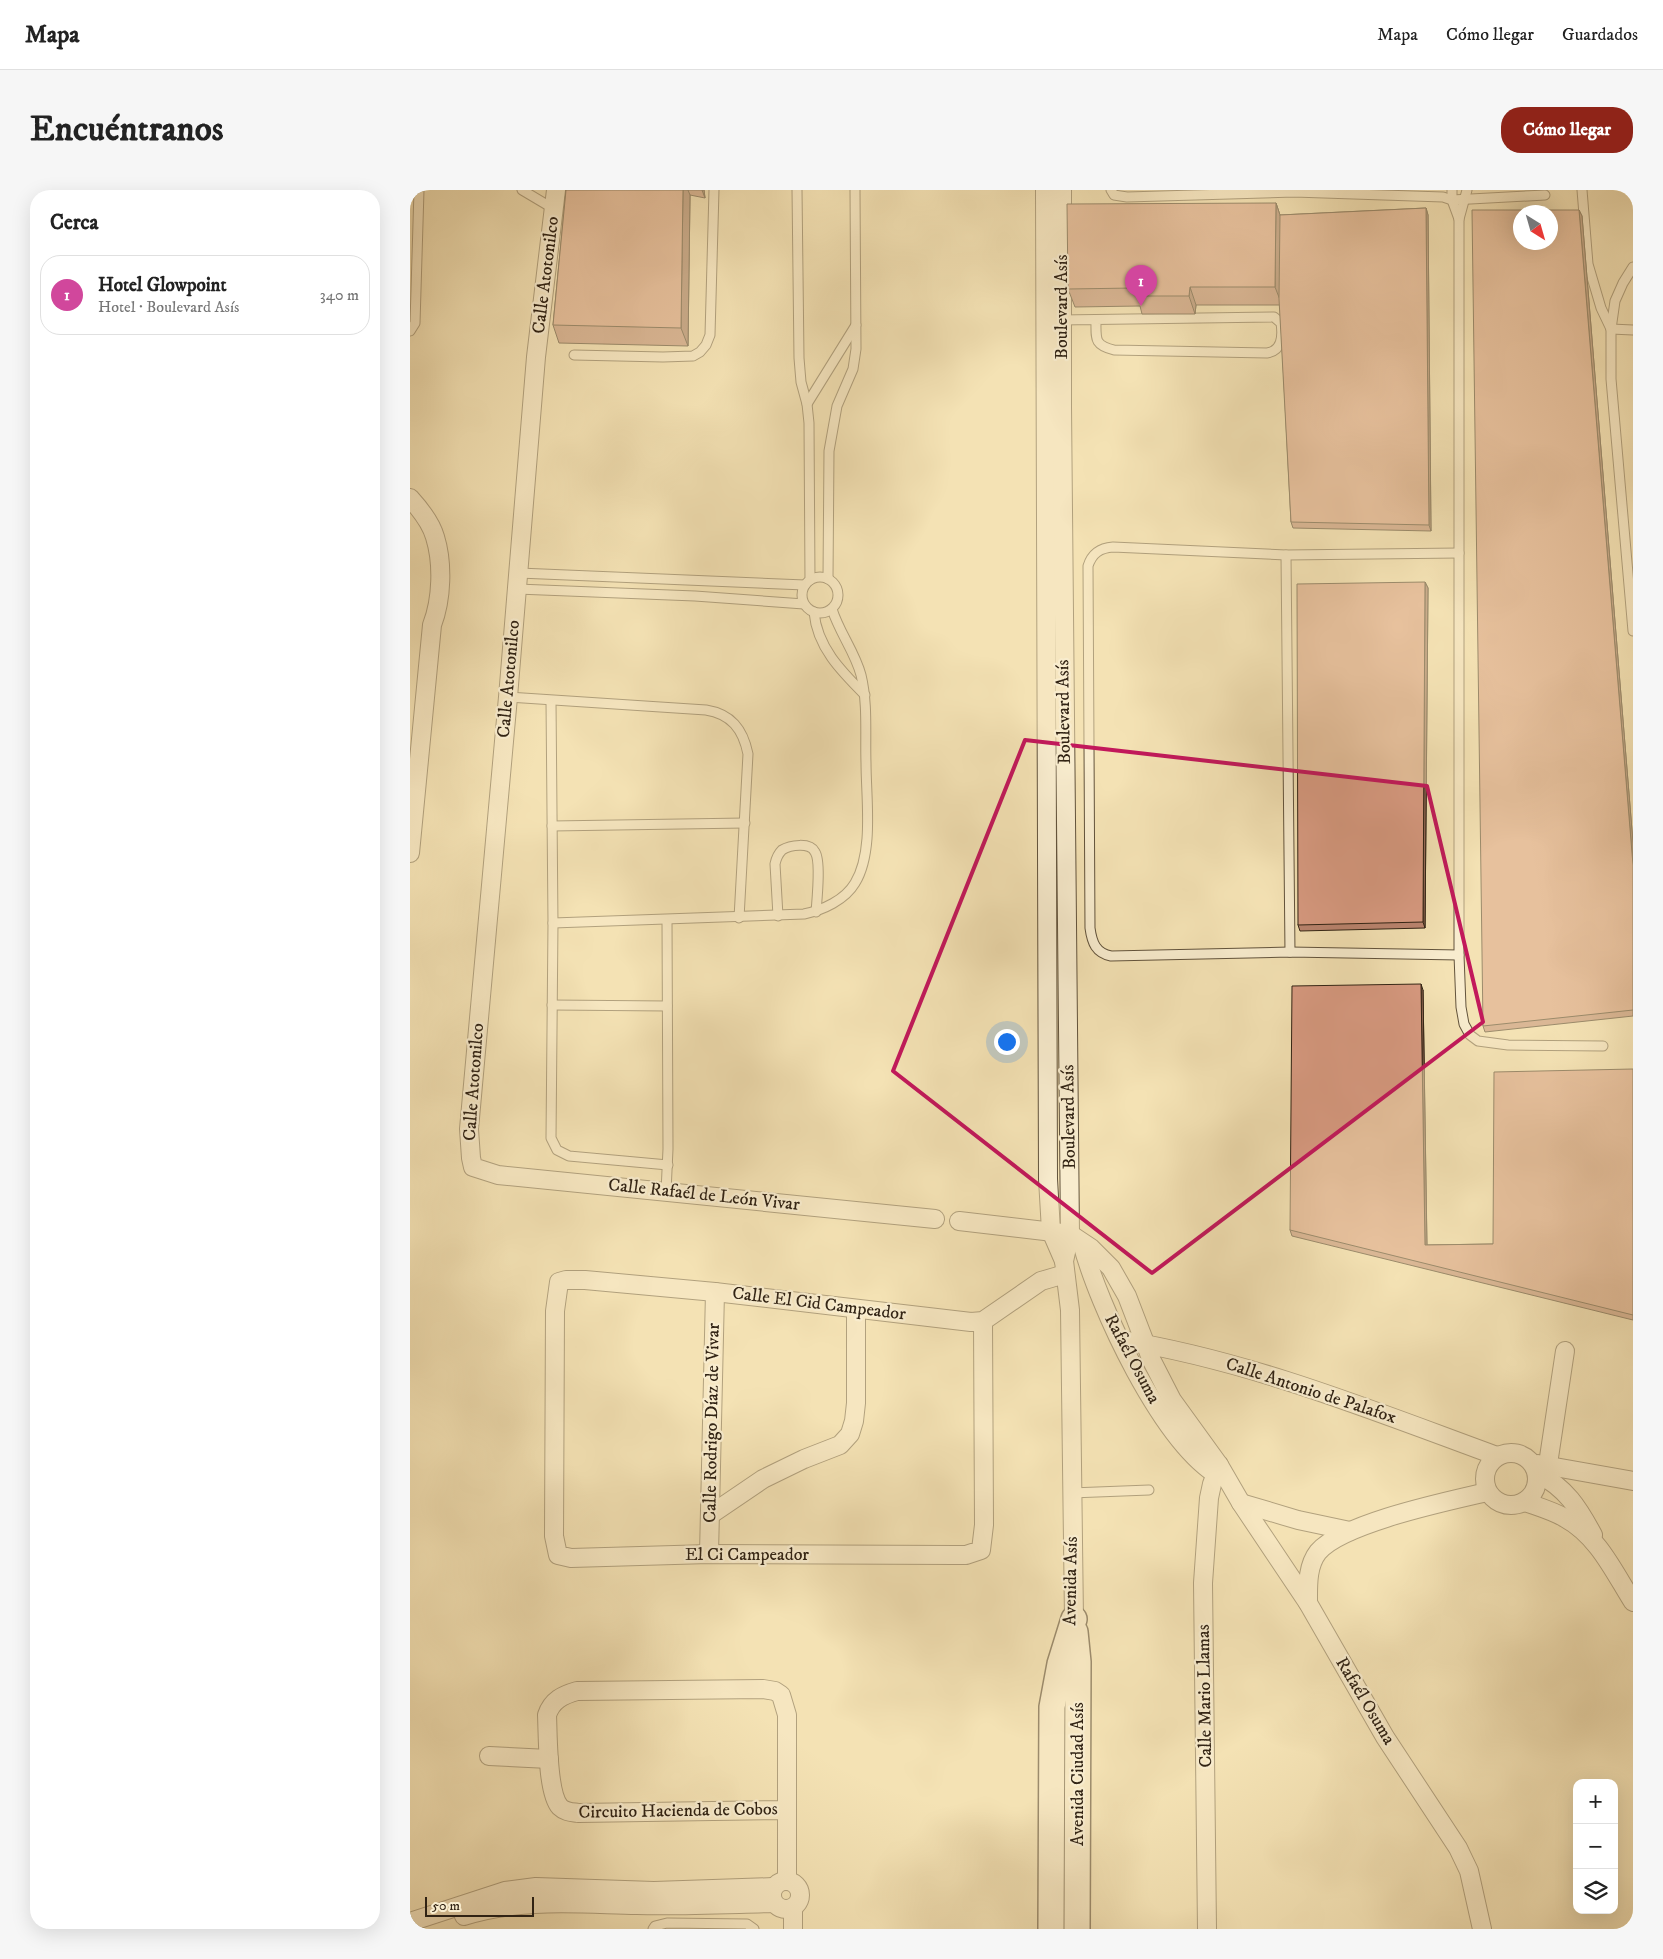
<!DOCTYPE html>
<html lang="es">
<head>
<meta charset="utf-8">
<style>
  :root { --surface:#fff; --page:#f6f6f6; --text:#222; --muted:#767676; --line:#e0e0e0; --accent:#8f2418 }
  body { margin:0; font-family:"IM FELL DW Pica",serif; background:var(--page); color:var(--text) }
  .controls { position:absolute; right:15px; bottom:15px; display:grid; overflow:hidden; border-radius:10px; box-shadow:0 5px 20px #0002 }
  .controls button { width:45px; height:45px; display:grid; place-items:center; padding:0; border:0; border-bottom:1px solid var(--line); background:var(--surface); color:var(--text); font:25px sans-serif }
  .compass { position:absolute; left:1103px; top:15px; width:45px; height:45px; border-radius:50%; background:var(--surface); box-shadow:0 5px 20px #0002; rotate:143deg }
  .scale { position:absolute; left:15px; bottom:12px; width:109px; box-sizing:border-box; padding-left:5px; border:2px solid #312314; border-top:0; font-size:14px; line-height:18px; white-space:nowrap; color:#312314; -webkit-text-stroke:4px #f8ecce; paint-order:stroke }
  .you { position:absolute; left:596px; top:851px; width:18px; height:18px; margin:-12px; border:4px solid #fff; border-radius:50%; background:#1a73e8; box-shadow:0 0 0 8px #1a73e833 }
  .badge { display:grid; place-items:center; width:32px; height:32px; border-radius:50%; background:var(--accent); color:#fff; font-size:16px; font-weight:700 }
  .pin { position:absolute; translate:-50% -41px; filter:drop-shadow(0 1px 2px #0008) }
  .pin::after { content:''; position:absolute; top:26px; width:18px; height:15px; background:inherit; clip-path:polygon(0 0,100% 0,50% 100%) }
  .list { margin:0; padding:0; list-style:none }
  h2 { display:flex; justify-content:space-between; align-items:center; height:65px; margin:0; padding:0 20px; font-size:21px }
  h2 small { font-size:16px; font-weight:400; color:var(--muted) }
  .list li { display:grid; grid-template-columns:32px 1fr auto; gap:15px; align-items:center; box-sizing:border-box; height:80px; margin:0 10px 10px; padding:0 10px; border:1px solid var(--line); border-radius:20px }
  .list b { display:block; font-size:19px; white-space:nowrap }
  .list p { margin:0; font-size:16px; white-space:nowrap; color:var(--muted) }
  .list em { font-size:16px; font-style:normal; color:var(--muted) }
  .icon { flex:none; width:28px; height:28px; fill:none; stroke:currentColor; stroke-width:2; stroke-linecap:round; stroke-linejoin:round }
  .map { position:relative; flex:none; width:1223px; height:1739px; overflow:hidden; border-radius:20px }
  header { display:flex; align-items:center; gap:30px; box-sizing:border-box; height:70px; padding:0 25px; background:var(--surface); border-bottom:1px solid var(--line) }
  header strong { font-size:24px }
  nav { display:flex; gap:28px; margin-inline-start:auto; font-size:18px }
  .intro { display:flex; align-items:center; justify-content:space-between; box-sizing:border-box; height:120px; padding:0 30px }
  h1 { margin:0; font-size:35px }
  .button { padding:12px 22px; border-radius:20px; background:var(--accent); color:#fff; font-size:18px; font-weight:700 }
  main { display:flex; gap:30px; padding:0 30px }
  aside { flex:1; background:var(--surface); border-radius:20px; box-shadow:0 5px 20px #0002 }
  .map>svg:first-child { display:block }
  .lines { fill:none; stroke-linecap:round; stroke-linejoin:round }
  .lane-casing { stroke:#62533c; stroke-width:11 }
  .street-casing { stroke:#62533c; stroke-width:20 }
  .secondary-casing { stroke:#312314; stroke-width:28 }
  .lane { stroke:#f8ecce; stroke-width:9 }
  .street { stroke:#f8ecce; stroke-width:18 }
  .secondary { stroke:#f8ecce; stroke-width:25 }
  .wall { fill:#ba846f; stroke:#312314 }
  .shaded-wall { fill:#976c5a; stroke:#312314 }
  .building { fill:#d89a81; stroke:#312314; fill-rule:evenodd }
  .marked { fill:none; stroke:#c2185b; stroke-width:4; stroke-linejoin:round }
  .labels { text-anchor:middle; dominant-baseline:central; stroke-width:4.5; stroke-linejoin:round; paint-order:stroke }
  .street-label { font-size:18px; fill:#312314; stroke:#f8ecce }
</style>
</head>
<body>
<header>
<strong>Mapa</strong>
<nav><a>Mapa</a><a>Cómo llegar</a><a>Guardados</a></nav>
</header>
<div class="intro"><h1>Encuéntranos</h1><a class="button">Cómo llegar</a></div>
<main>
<aside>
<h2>Cerca<small></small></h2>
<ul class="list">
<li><span class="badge" style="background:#d1479c">1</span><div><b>Hotel Glowpoint</b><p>Hotel · Boulevard Asís</p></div><em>340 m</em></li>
</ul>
</aside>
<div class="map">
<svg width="1223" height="1739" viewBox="0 0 1223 1739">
  <rect width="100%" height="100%" fill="#f4e2b4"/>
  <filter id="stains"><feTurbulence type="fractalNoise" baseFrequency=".004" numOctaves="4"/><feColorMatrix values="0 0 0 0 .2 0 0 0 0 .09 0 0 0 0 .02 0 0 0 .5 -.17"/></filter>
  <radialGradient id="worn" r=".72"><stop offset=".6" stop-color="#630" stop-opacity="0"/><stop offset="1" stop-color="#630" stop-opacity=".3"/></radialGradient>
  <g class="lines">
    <defs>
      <g id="lane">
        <path d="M112,0L144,19"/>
        <path d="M387,0L389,168L391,192L397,214L399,233L400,390"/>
        <path d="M701,0L704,5L717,7L884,2L1033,7L1042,10L1135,5"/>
        <path d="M1042,0V10L1049,29"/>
        <path d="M1057,0L1049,29V765L1051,817L1054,834L1060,845L1068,851L1098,855L1193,856"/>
        <path d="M1172,0L1178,74L1191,118L1201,139L1223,140"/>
        <path d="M1223,77L1213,93L1205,111L1201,139V189L1223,441"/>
        <path d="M650,130L864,127L871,133C873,146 872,161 857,163L704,160C684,155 686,149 686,131"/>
        <path d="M0,141L5,133L9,0"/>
        <path d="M164,165L253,167L283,166L290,162L296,155L300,145L304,0"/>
        <path d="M397,214L446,135"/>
        <path d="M876,365L880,762"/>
        <path d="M109,383L395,395"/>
        <circle cx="410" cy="405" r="18"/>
        <path d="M418,389L419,261L427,216L443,179L446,159L445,0"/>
        <path d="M107,399L285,406L394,414"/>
        <path d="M404,422C407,457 431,481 455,505"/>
        <path d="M98,507L296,520C321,524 333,539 338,564L329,728"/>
        <path d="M141,511L143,733L141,948L147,960L159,966L258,975"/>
        <path d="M142,636L335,633"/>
        <path d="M368,726L365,674C366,669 368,664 372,660C380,655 400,652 405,662C411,671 407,709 406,722"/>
        <path d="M143,733L394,724C413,720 435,710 445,693C464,662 456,608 456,573C455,544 458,514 451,485C445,462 429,442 422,419"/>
        <path d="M1049,765L880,762L701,766C686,763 682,753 680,738L678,376C682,363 690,358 703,357L876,365L1049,363"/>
        <path d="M142,815L257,816"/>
        <path d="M256,1002L258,959L257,730"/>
        <path d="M661,1303L739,1300"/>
        <path d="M243,1739L245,1736L257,1733L337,1734L344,1739"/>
      </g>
      <g id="street">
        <path d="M146,0L126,167L98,507L59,939L61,968L63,977L88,985L525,1029"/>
        <path d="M635,0L638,989L641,1041L654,1071"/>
        <path d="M652,0V217L660,1044L654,1071L660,1120L664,1429"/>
        <path d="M0,308C10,319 21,333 25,347C33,373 32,409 22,435L0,663"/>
        <path d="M549,1031L660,1044L681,1058L701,1078L717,1106L742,1171L762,1210L809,1275L831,1313L898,1413L975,1547L1048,1658L1059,1681L1072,1739"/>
        <path d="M672,1053C688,1115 752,1253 809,1286"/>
        <path d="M573,1131L574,1335L571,1360L556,1365H546L299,1364L161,1368L148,1365L144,1346L145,1121L149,1092L156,1090H175L305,1102L561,1132L573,1131L631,1091L655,1084"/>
        <path d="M711,1150C841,1171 964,1221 1087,1266"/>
        <circle cx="1101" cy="1289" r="26"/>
        <path d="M1128,1274L1223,1291"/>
        <path d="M1138,1274L1155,1161"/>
        <path d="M1127,1283C1156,1298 1168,1317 1183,1345"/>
        <path d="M1115,1312C1129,1317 1143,1321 1155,1328C1188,1346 1204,1382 1223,1412"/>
        <path d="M831,1313L888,1330L940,1341"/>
        <path d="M300,1325L353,1289L394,1269L430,1255L440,1244L444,1231L446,1213V1119"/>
        <path d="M299,1364L305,1102"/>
        <path d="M898,1413C898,1396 897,1376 908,1362C932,1333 1039,1311 1077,1302"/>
        <path d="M79,1566L139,1569"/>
        <path d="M377,1690V1525L371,1505L365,1501L353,1499L167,1501C153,1505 142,1510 137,1525C138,1545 137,1603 150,1617C155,1622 162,1622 168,1623L377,1620"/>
        <circle cx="376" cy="1705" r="14"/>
        <path d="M383,1718V1739"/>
        <path d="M54,1726C110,1708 169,1714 227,1715C273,1716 318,1714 364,1713"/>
        <path d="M0,1732L95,1701L126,1697L244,1701L364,1697"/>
        <path d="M797,1739L793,1393L799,1308L802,1294L809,1275"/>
      </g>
      <g id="secondary">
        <path d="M665,1442L668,1472L667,1739"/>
        <path d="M641,1739L642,1517L650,1474L664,1429"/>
      </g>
    </defs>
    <!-- lane casing -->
    <use href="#lane" class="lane-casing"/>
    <!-- street casing -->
    <use href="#street" class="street-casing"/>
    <!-- secondary casing -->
    <use href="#secondary" class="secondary-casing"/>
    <!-- lane -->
    <use href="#lane" class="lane"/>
    <!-- street -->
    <use href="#street" class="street"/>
    <!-- secondary -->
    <use href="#secondary" class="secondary"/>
  </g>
  <!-- wall -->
  <g class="wall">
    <path d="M156,0H294L295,8L280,5L278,156L149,153L143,135Z"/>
    <path d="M866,13L870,25L1016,18L1018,25L1021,341L883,338L881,332L870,115H786L785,124H732L730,116L665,117L658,99Z"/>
    <path d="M1169,20L1172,26L1223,653V826L1075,842L1073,836Z"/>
    <path d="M1015,392L1018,398L1015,738L890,741L888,735Z"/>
    <path d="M1013,800L1017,1055L1083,1054L1223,879V1130L882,1046L880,1040Z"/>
  </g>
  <!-- shaded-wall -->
  <g class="shaded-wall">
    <path d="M273,0H278L280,5L278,156L271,138Z"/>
    <path d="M292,0H294L295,8Z"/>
    <path d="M866,13L872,31V115L865,97Z"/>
    <path d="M1016,18L1018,25L1021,341L1019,335Z"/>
    <path d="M1169,20L1172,26L1223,653V675Z"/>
    <path d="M780,97L786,115L785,124L779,106Z"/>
    <path d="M1015,392L1018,398L1015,738L1013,732Z"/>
    <path d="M1011,794L1013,800L1017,1061L1015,1055Z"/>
  </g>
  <!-- building -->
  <g class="building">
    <path d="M156,0H273L271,138L143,135Z"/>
    <path d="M866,13L865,97H780L779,106H726L724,98L658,99L657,14Z"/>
    <path d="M1016,18L1019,335L881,332L869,109L870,25Z"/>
    <path d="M1062,20H1169L1223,675V820L1073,836ZM1110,22H1140V52H1110Z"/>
    <path d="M1015,392L1013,732L888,735L887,394Z"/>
    <path d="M1011,794L1015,1055L1083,1054L1084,882L1223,879V1125L880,1040L882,796Z"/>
  </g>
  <!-- marked area -->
  <path d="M0 0H1223V1739H0ZM615,550L1017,596L1073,832L742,1083L483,881Z" fill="#f4e2b4" fill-opacity=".55" fill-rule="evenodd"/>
  <path class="marked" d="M615,550L1017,596L1073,832L742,1083L483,881Z"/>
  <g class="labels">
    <!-- street labels -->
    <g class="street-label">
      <text transform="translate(136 85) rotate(-83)">Calle Atotonilco</text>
      <text transform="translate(652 117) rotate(-90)">Boulevard Asís</text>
      <text transform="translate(99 489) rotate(-85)">Calle Atotonilco</text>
      <text transform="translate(654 522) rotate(-91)">Boulevard Asís</text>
      <text transform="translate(64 892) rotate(-86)">Calle Atotonilco</text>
      <text transform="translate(659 927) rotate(-91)">Boulevard Asís</text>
      <text transform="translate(294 1005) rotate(6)">Calle Rafaél de León Vivar</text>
      <text transform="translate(409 1114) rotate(7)">Calle El Cid Campeador</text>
      <text transform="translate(722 1169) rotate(62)">Rafaél Osuma</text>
      <text transform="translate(901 1201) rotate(18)">Calle Antonio de Palafox</text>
      <text transform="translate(302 1233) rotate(-89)">Calle Rodrigo Díaz de Vivar</text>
      <text x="337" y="1365">El Ci Campeador</text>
      <text transform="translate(661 1391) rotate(-89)">Avenida Asís</text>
      <text transform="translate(795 1506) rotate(-91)">Calle Mario Llamas</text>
      <text transform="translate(955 1511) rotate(59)">Rafaél Osuma</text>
      <text transform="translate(668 1584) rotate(-90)">Avenida Ciudad Asís</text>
      <text transform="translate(268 1621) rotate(-1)">Circuito Hacienda de Cobos</text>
    </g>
  </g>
  <rect width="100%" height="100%" filter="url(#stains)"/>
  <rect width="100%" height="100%" fill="url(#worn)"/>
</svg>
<div class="controls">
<button>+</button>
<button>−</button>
<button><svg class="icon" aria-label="layers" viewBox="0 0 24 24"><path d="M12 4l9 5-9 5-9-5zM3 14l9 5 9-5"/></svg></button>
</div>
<svg class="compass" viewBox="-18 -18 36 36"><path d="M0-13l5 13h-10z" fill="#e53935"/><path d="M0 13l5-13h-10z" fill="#767676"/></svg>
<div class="scale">50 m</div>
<div class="you"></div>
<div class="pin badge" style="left:731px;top:116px;background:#d1479c">1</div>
</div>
</main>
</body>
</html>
